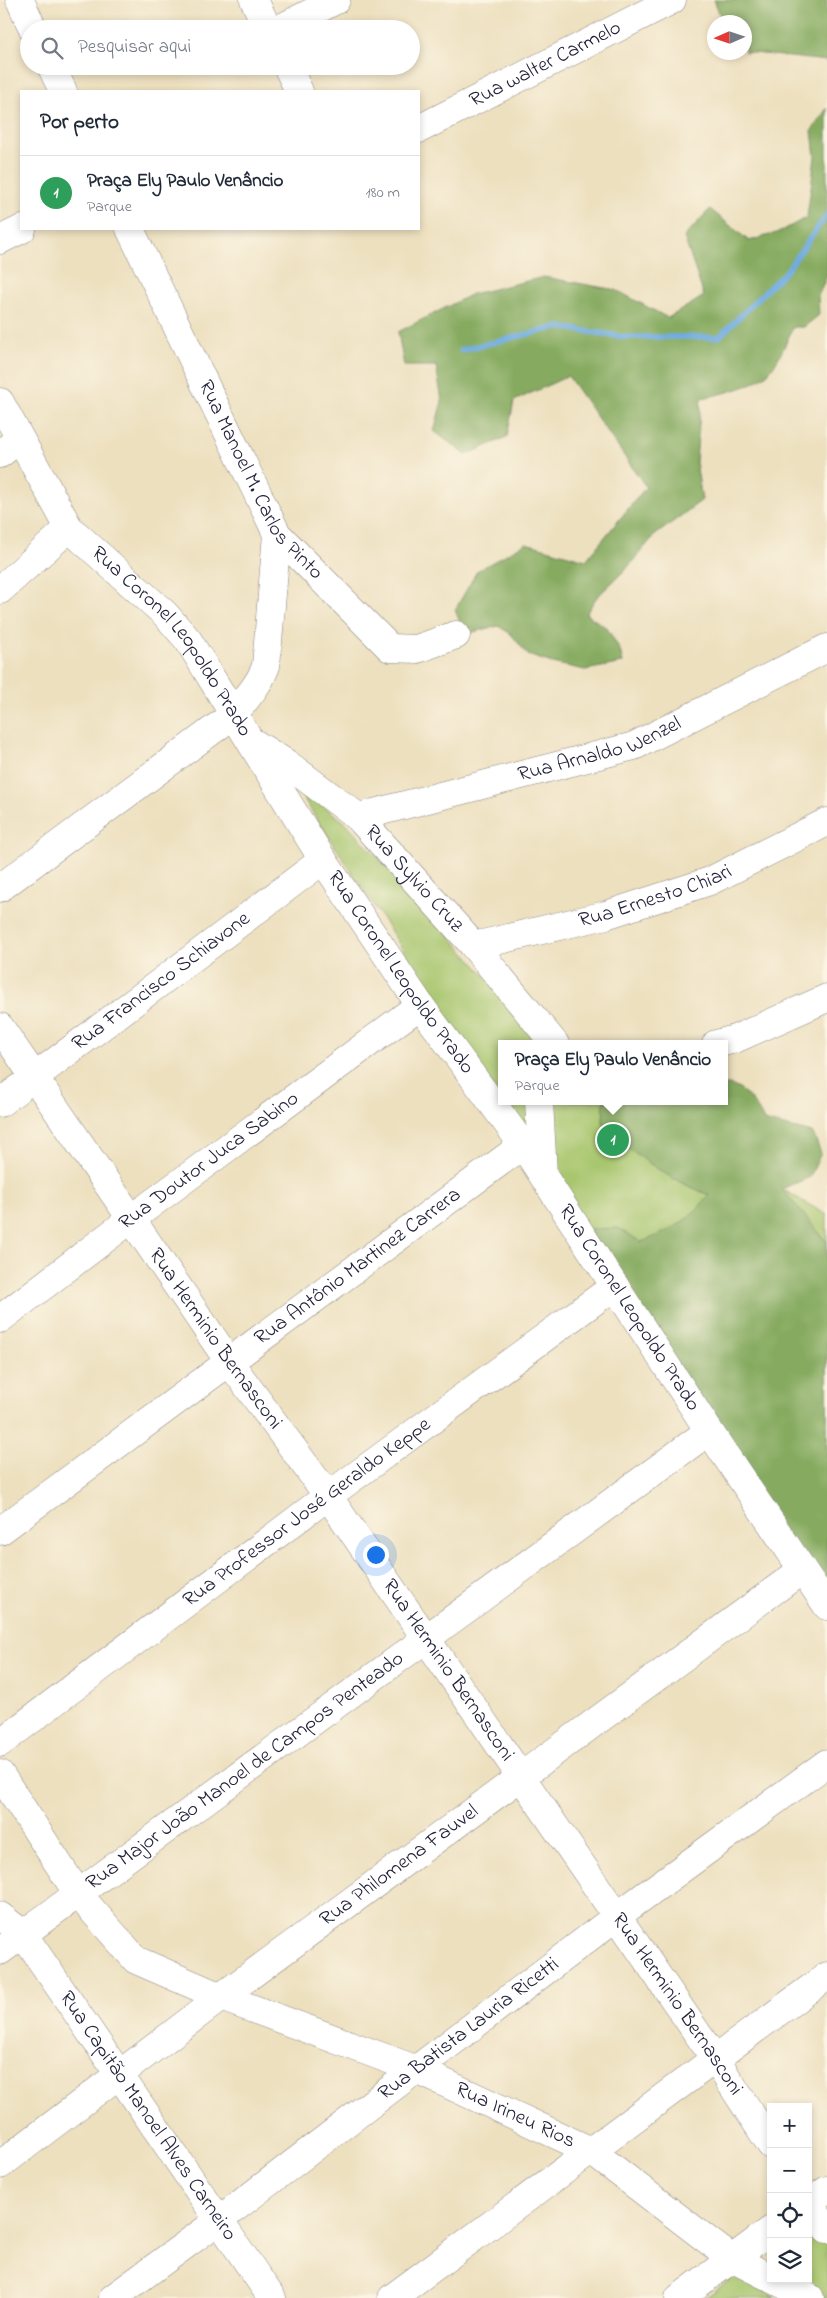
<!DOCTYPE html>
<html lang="pt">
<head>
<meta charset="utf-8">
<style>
  :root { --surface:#fff; --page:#f2f2f3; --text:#1f2937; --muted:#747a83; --line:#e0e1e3; --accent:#0f766e }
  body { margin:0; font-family:"Indie Flower",sans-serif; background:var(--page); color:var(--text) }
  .controls { position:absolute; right:15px; bottom:15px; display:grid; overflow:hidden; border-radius:0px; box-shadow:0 2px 8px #0003 }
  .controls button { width:45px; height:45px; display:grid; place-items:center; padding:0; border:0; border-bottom:1px solid var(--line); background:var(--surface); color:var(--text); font:25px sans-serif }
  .compass { position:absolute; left:707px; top:15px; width:45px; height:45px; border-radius:50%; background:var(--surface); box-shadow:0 2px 8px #0003; rotate:267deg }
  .you { position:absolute; left:375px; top:1554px; width:18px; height:18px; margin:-12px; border:4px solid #fff; border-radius:50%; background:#1a73e8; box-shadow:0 0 0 8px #1a73e833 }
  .badge { display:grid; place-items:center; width:32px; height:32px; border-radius:50%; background:var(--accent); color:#fff; font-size:16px; font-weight:700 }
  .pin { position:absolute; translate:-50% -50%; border:2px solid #fff; box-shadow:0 1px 5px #0006 }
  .popup { position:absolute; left:498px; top:1040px; width:230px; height:65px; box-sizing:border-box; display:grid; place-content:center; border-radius:0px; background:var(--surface); filter:drop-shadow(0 1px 4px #0005); font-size:16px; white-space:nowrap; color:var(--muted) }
  .popup b { font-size:19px; color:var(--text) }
  .popup::after { content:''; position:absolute; left:50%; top:100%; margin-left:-10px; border:10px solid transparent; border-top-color:var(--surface) }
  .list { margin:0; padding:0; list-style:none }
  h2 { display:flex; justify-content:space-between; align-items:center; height:65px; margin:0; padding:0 20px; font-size:21px }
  h2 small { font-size:16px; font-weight:400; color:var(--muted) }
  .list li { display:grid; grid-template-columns:32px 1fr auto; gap:15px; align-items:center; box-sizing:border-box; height:75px; padding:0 20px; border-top:1px solid var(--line) }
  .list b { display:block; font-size:19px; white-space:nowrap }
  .list p { margin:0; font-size:16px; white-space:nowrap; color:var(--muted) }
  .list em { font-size:16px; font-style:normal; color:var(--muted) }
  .icon { flex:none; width:28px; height:28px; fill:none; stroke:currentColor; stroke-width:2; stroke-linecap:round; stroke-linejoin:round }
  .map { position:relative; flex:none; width:827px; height:2298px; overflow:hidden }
  .search { position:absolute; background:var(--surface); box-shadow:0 2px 8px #0003; left:20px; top:20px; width:400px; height:55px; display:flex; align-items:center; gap:12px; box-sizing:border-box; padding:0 18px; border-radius:28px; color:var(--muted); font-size:19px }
  .panel { position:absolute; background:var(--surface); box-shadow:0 2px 8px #0003; left:20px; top:90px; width:400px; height:140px; border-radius:0px }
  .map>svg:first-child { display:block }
  .green { fill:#a8c66e; stroke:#657454 }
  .forest { fill:#86ab61; stroke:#54664e }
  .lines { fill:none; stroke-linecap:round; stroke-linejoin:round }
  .stream { stroke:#6face1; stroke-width:5.5 }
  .minor-casing { stroke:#88817d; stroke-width:29 }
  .minor { stroke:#fff; stroke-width:28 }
  .labels { text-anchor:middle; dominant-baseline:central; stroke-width:4; stroke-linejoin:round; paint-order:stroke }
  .street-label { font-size:21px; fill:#22223b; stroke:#fcf5e5 }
</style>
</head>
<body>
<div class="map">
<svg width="827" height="2298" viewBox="0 0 827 2298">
  <rect width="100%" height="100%" fill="#fcf5e5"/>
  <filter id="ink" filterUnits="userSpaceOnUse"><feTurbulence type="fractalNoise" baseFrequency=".02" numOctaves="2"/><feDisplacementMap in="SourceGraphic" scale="10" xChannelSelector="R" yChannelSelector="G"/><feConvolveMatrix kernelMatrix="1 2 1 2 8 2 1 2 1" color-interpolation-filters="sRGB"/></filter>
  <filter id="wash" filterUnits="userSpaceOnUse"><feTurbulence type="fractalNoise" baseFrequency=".0096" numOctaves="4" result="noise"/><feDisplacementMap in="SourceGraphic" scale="20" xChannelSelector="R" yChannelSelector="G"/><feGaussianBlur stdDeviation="1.12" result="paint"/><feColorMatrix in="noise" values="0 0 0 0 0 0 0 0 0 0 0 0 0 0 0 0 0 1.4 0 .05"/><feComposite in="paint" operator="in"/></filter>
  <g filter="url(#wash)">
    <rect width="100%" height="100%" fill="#ede0bf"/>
    <!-- green -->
    <g class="green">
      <path d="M294,784L347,824L548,1044H502V1100Z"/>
      <path d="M503,1101H630L827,1215V1600Z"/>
      <path d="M808,2219L827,2246V2298H813L776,2279H808Z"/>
      <path d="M738,2276L776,2298H705L731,2279Z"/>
    </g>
    <!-- forest -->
    <g class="forest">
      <path d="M714,0H827V61L745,52L744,22H723Z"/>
      <path d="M827,108V276L818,295L819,315L804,327H793C787,341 777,365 766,375C751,387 720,395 701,398L696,462L702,500L654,536L627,568L596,598L586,614L607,628L620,650L623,663L585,670L552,663L528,655L511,634L498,626L465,634L455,610L477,571L526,543L586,560L646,487L568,376L514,401L507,437L466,455L434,431L442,401L436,366H404L398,332L472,294L544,277L616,290L668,318L704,296L684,237L710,209L749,241L780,232L807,217L815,157L812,130Z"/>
      <path d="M724,1085C742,1083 758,1107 764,1121L813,1133L821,1153L810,1177L782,1189L827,1242V1600L587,1229L618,1228L641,1242C671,1231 689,1221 709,1195C693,1188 678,1182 664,1173C644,1161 633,1149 611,1140L603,1122L604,1101H724Z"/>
    </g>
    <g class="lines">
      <!-- stream -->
      <path class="stream" d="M461,350L558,327L625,337H719L787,270L827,215"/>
    </g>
  </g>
  <g filter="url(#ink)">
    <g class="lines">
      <defs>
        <g id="minor">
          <path d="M20,0L33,29"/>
          <path d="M254,0L268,29"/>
          <path d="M279,29L336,0"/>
          <path d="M51,66L63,91"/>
          <path d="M287,66L299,91"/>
          <path id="s1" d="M419,129L672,0"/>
          <path id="s2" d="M130,229L277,534L390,648L417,649L456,635"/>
          <path d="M0,240L22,229"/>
          <path id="s3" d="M0,402L69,528L165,614L188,640L323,860L420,1005L523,1145L709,1431L827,1606"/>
          <path d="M0,454L19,439"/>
          <path d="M0,590L69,528"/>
          <path id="s4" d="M254,743L286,763L358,817L474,946L555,1044"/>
          <path id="s5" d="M358,817L634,746L827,648"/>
          <path d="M0,888L233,715C246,699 259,685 266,666L277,534"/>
          <path id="s6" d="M474,946L606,915L710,881L827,822"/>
          <path id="s7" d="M0,1027L230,1363L328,1496L715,2059L771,2145"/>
          <path d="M716,1044L735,1039L827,998"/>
          <path d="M539,1101L543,1175"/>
          <path id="s8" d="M0,1103L323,860"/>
          <path id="s9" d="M0,1319L131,1219L420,1005"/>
          <path id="s10" d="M0,1531L523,1145"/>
          <path id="s11" d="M0,1743L328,1496L615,1286"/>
          <path id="s12" d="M0,1774L78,1894L136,1960L221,1997L415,2069L591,2151L731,2258L771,2278"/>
          <path id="s13" d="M0,1916L23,1934L272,2298"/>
          <path id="s14" d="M0,1951L709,1431"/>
          <path id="s15" d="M0,2165L221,1997L802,1570"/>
          <path d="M808,2203L827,2229"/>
          <path d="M808,2203L827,2190"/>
          <path d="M773,2279L810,2298"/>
          <path id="s16" d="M113,2298L218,2221L617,1916L827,1763"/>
          <path d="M392,2298L827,1976"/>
          <path d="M679,2298L771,2230"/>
        </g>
      </defs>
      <!-- minor casing -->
      <use href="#minor" class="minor-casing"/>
      <!-- minor -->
      <use href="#minor" class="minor"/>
    </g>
  </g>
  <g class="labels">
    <!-- street labels -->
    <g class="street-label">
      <text stroke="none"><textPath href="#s1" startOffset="142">Rua walter Carmelo</textPath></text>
      <text stroke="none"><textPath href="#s2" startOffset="284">Rua Manoel M. Carlos Pinto</textPath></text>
      <text stroke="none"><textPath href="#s3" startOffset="298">Rua Coronel Leopoldo Prado</textPath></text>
      <text stroke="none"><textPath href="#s5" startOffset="251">Rua Arnaldo Wenzel</textPath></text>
      <text stroke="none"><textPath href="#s4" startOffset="211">Rua Sylvio Cruz</textPath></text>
      <text stroke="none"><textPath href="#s6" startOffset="188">Rua Ernesto Chiari</textPath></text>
      <text stroke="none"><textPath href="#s3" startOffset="702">Rua Coronel Leopoldo Prado</textPath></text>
      <text stroke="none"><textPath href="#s8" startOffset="202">Rua Francisco Schiavone</textPath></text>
      <text stroke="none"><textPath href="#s9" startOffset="262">Rua Doutor Juca Sabino</textPath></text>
      <text stroke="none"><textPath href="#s10" startOffset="445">Rua Antônio Martinez Carrera</textPath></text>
      <text stroke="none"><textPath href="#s3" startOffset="1108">Rua Coronel Leopoldo Prado</textPath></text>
      <text stroke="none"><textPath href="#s7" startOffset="379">Rua Herminio Bernasconi</textPath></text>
      <text stroke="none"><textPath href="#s11" startOffset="384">Rua Professor José Geraldo Keppe</textPath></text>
      <text stroke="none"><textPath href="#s7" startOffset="784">Rua Herminio Bernasconi</textPath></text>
      <text stroke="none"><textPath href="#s14" startOffset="304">Rua Major João Manoel de Campos Penteado</textPath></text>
      <text stroke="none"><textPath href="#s15" startOffset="499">Rua Philomena Fauvel</textPath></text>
      <text stroke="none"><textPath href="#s7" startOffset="1189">Rua Herminio Bernasconi</textPath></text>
      <text stroke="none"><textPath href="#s16" startOffset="446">Rua Batista Lauria Ricetti</textPath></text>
      <text stroke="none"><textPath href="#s12" startOffset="641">Rua Irineu Rios</textPath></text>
      <text stroke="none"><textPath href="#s13" startOffset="250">Rua Capitão Manoel Alves Carneiro</textPath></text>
    </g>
  </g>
</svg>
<div class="controls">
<button>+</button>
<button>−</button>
<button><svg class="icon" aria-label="locate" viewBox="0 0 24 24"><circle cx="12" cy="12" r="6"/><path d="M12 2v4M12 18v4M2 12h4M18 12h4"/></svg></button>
<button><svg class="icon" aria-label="layers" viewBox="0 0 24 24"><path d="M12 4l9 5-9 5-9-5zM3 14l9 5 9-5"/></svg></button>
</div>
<svg class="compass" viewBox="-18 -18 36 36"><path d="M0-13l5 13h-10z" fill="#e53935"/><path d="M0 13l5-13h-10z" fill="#747a83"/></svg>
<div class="you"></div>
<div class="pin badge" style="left:613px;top:1140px;background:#2e9e5b">1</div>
<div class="popup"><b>Praça Ely Paulo Venâncio</b>Parque</div>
<div class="search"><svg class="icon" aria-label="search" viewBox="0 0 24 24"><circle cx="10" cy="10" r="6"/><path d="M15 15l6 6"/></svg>Pesquisar aqui</div>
<section class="panel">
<h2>Por perto<small></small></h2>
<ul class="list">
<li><span class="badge" style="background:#2e9e5b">1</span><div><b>Praça Ely Paulo Venâncio</b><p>Parque</p></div><em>180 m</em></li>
</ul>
</section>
</div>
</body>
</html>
